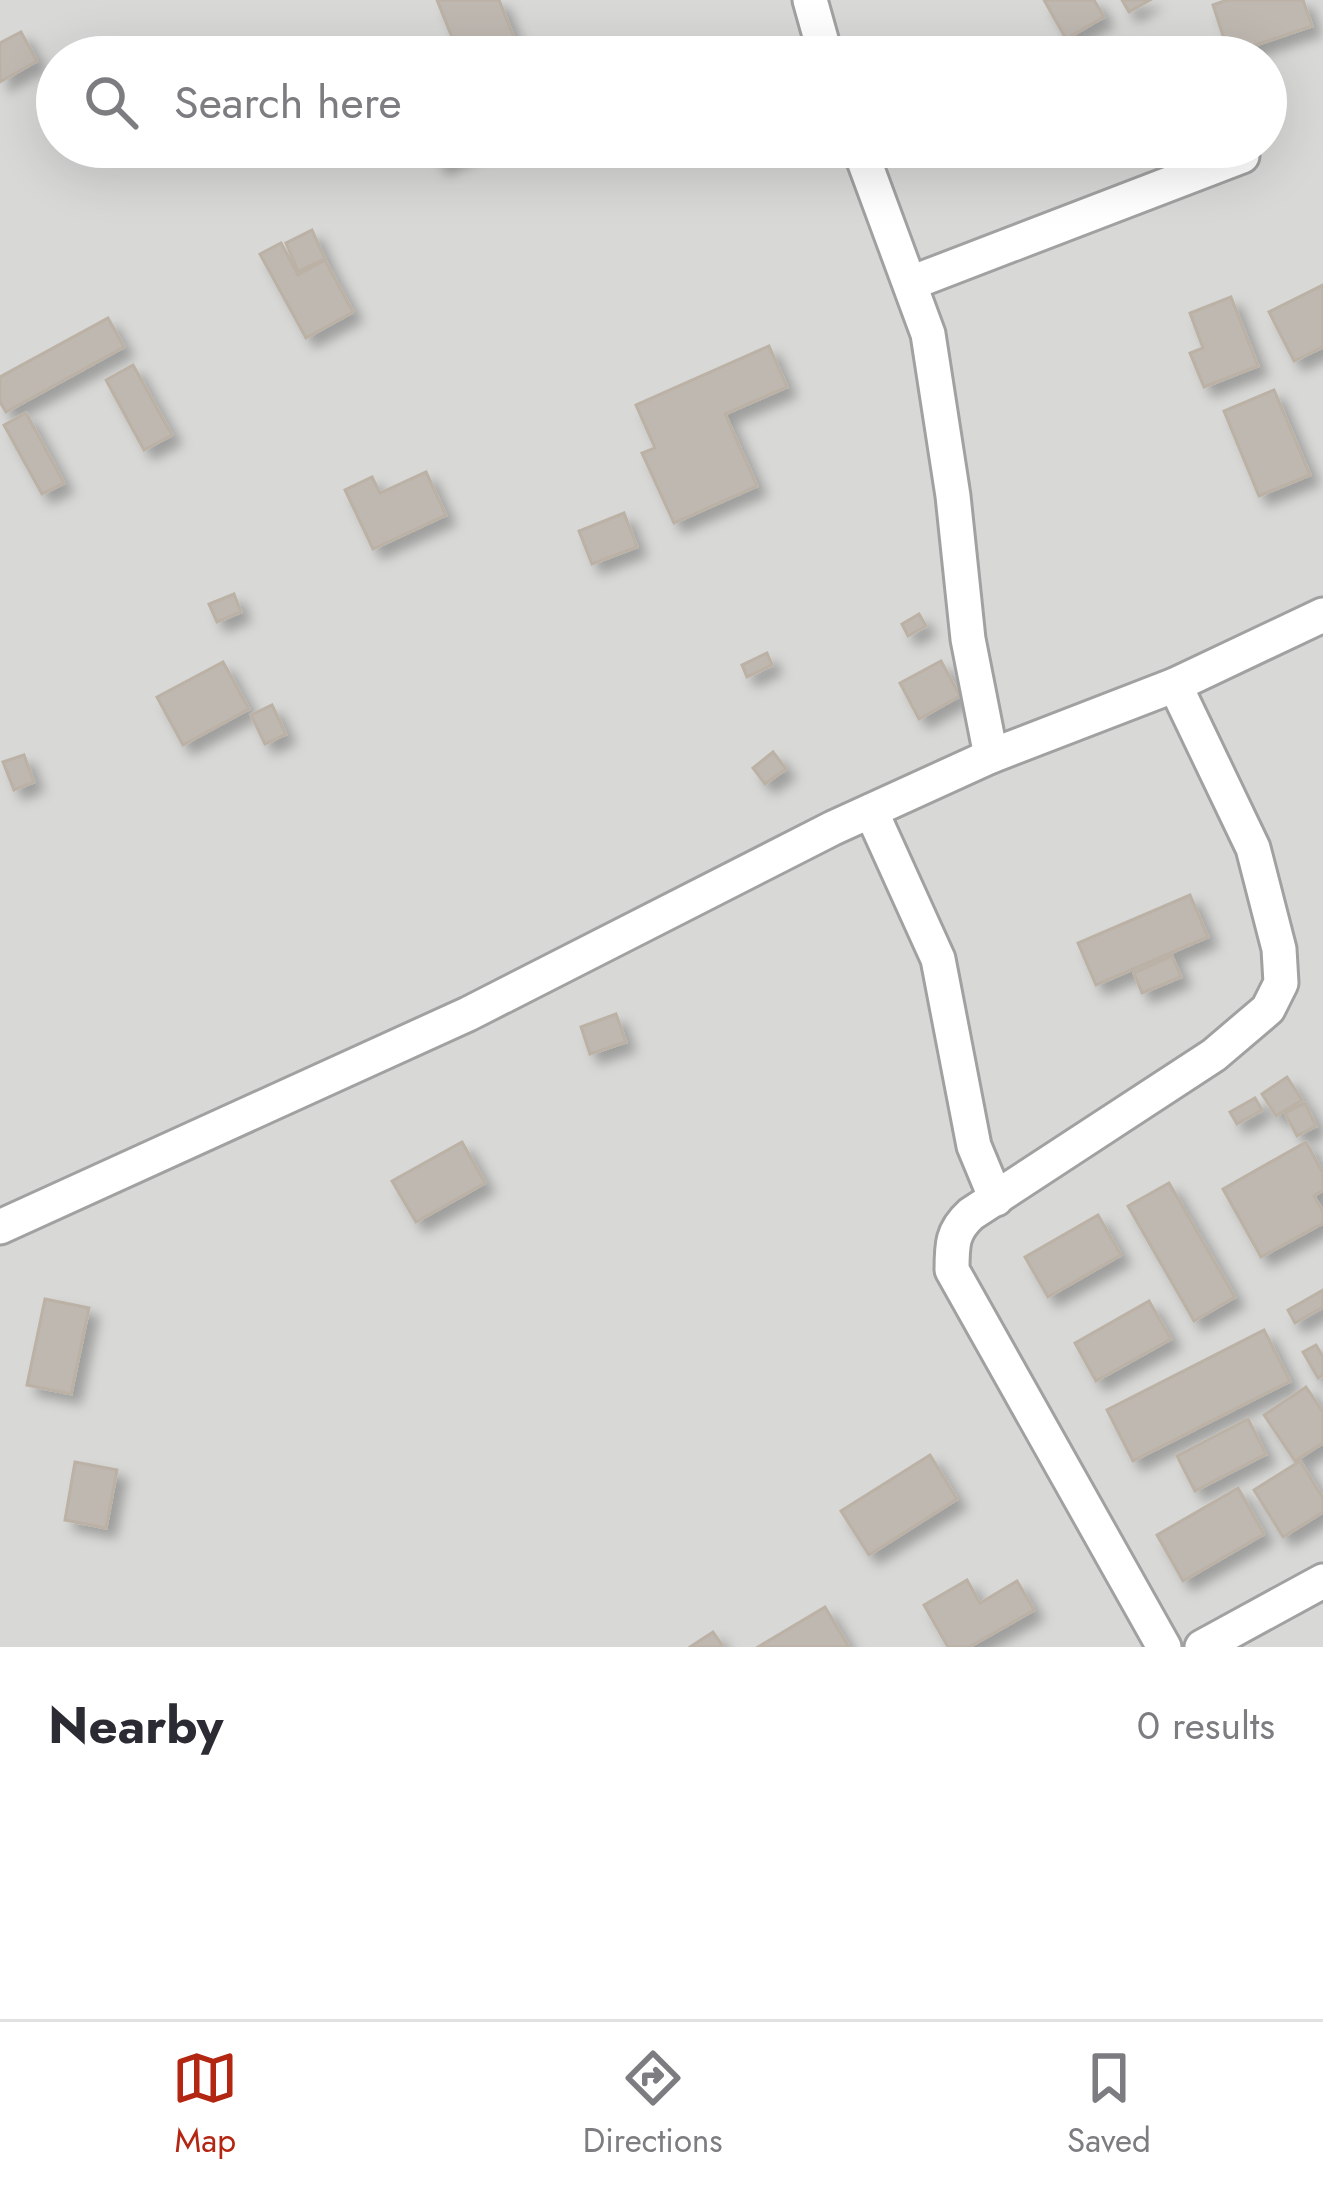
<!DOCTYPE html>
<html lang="en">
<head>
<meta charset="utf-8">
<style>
  :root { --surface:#fff; --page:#f2f2f3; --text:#2b2b33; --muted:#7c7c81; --line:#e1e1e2; --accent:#b32612 }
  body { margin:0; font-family:Jost,sans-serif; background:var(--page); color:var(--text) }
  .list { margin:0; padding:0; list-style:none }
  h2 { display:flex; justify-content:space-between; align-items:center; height:156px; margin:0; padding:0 48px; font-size:51px }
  h2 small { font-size:39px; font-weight:400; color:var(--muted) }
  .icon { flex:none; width:66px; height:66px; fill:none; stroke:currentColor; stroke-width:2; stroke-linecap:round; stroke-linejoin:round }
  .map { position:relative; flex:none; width:1323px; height:1647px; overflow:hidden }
  .search { position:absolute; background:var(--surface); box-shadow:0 12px 48px #0002; left:36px; right:36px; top:36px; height:132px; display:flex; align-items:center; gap:30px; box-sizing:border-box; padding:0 42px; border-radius:66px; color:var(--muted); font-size:45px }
  .sheet { height:372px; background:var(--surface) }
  nav { display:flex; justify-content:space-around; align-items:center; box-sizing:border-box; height:168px; border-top:3px solid var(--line); background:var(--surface); font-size:33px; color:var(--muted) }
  nav a { display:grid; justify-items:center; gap:6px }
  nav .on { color:var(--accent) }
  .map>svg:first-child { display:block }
  .residential { fill:#d8d8d7; fill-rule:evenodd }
  .building { fill:#bfb8b1; stroke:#bbb1a5; stroke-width:3; filter:url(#shadow) }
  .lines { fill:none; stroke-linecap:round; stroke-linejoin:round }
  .street-casing { stroke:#a1a1a1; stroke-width:39 }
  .street { stroke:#fff; stroke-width:33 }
</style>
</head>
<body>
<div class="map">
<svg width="1323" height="1647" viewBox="0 0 1323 1647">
  <defs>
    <filter id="shadow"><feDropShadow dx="9" dy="9" stdDeviation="6" flood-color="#0004"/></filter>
  </defs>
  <rect width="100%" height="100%" fill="#ebe9e1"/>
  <!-- residential -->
  <path class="residential" d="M0,0H1323V1647H0ZM57,57H1266V147H57Z"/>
  <!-- building -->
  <g class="building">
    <path d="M437,0H499L519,50L502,57H460Z"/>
    <path d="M1044,0H1094L1104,17L1066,39Z"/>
    <path d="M1122,0H1150L1129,12Z"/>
    <path d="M1227,0H1303L1312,26L1229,54L1213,5Z"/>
    <path d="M21,32L37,61L0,82V43Z"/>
    <path d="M430,147H477L439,165Z"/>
    <path d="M312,230L325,259L298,271L286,243Z"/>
    <path d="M281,243L298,275L325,260L353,312L306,338L260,254Z"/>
    <path d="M1323,285V347L1294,361L1269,312Z"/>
    <path d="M1231,297L1258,366L1204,387L1190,353L1203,348L1190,313Z"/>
    <path d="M108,318L124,347L6,412L0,402V377Z"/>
    <path d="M769,346L787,387L725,414L757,486L674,523L642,453L655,448L636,405Z"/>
    <path d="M133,365L172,435L144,450L106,380Z"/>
    <path d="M1274,390L1310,475L1259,496L1224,411Z"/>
    <path d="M26,413L64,483L42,494L4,425Z"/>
    <path d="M426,472L446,515L373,549L345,490L372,477L380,493Z"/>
    <path d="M624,513L637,547L592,564L579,531Z"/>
    <path d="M234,594L241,612L217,622L209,604Z"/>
    <path d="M919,614L926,626L908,636L902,624Z"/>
    <path d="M767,653L772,665L747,677L742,665Z"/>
    <path d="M941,661L960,696L919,719L900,683Z"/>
    <path d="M223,662L249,709L183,745L157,697Z"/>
    <path d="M272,705L286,734L265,744L251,715Z"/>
    <path d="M773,752L786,769L765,784L753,768Z"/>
    <path d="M24,755L34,782L14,790L3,762Z"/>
    <path d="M1190,895L1208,937L1096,985L1078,943Z"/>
    <path d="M1172,956L1181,977L1142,993L1134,973Z"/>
    <path d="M616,1014L626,1042L590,1054L581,1027Z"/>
    <path d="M1287,1077L1302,1100L1276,1116L1262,1094Z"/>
    <path d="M1255,1098L1262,1110L1237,1124L1230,1112Z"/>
    <path d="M1305,1103L1316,1126L1297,1136L1285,1113Z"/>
    <path d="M462,1142L485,1183L416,1222L392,1181Z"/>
    <path d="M1306,1142L1323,1173V1190L1314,1196L1323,1212V1223L1261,1257L1223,1189Z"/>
    <path d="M1169,1183L1235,1297L1194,1321L1128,1206Z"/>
    <path d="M1098,1215L1121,1255L1048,1297L1025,1257Z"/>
    <path d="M1323,1290V1307L1295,1323L1288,1310Z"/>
    <path d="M45,1299L89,1308L71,1394L27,1385Z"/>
    <path d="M1149,1301L1171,1339L1096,1381L1075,1343Z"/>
    <path d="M1264,1330L1290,1381L1133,1461L1107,1410Z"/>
    <path d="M1316,1345L1323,1357V1375L1318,1378L1303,1352Z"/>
    <path d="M1306,1387L1323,1412V1443L1295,1461L1264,1415Z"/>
    <path d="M1248,1419L1266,1454L1195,1491L1177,1456Z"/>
    <path d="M930,1455L957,1499L869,1555L841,1511Z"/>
    <path d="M1300,1461L1323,1498V1512L1283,1537L1254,1490Z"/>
    <path d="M75,1462L117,1470L106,1528L65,1520Z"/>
    <path d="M1238,1488L1264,1534L1183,1581L1157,1535Z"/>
    <path d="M967,1580L980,1603L1017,1581L1034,1610L969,1647H948L924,1605Z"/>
    <path d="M825,1607L849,1647H758Z"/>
    <path d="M713,1632L722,1645L719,1647H690Z"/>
  </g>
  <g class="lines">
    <defs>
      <g id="street">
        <path d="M810,0L826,57"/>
        <path d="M859,147L928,334L953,496L968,639L991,756"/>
        <path d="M911,283L1242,156"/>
        <path d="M871,811L938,959L974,1146L996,1199"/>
        <path d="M0,1227L468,1014L833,828L991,756L1175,685L1323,615"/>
        <path d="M1164,1647L952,1270C952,1245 952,1231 971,1214L1214,1055L1268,1009L1281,983L1279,949L1253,848L1175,685"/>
        <path d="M1202,1647L1323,1581"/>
      </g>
    </defs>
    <!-- street casing -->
    <use href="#street" class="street-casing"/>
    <!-- street -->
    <use href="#street" class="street"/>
  </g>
</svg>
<div class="search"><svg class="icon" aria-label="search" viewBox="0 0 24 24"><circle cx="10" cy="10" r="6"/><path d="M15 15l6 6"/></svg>Search here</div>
</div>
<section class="sheet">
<h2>Nearby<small>0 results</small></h2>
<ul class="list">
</ul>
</section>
<nav>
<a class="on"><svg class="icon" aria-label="map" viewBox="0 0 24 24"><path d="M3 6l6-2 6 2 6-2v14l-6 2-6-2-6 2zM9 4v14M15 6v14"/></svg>Map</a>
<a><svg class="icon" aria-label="directions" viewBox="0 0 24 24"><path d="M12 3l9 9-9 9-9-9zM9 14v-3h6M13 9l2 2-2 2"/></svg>Directions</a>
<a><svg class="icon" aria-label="saved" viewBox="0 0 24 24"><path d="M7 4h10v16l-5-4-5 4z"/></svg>Saved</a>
</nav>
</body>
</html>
